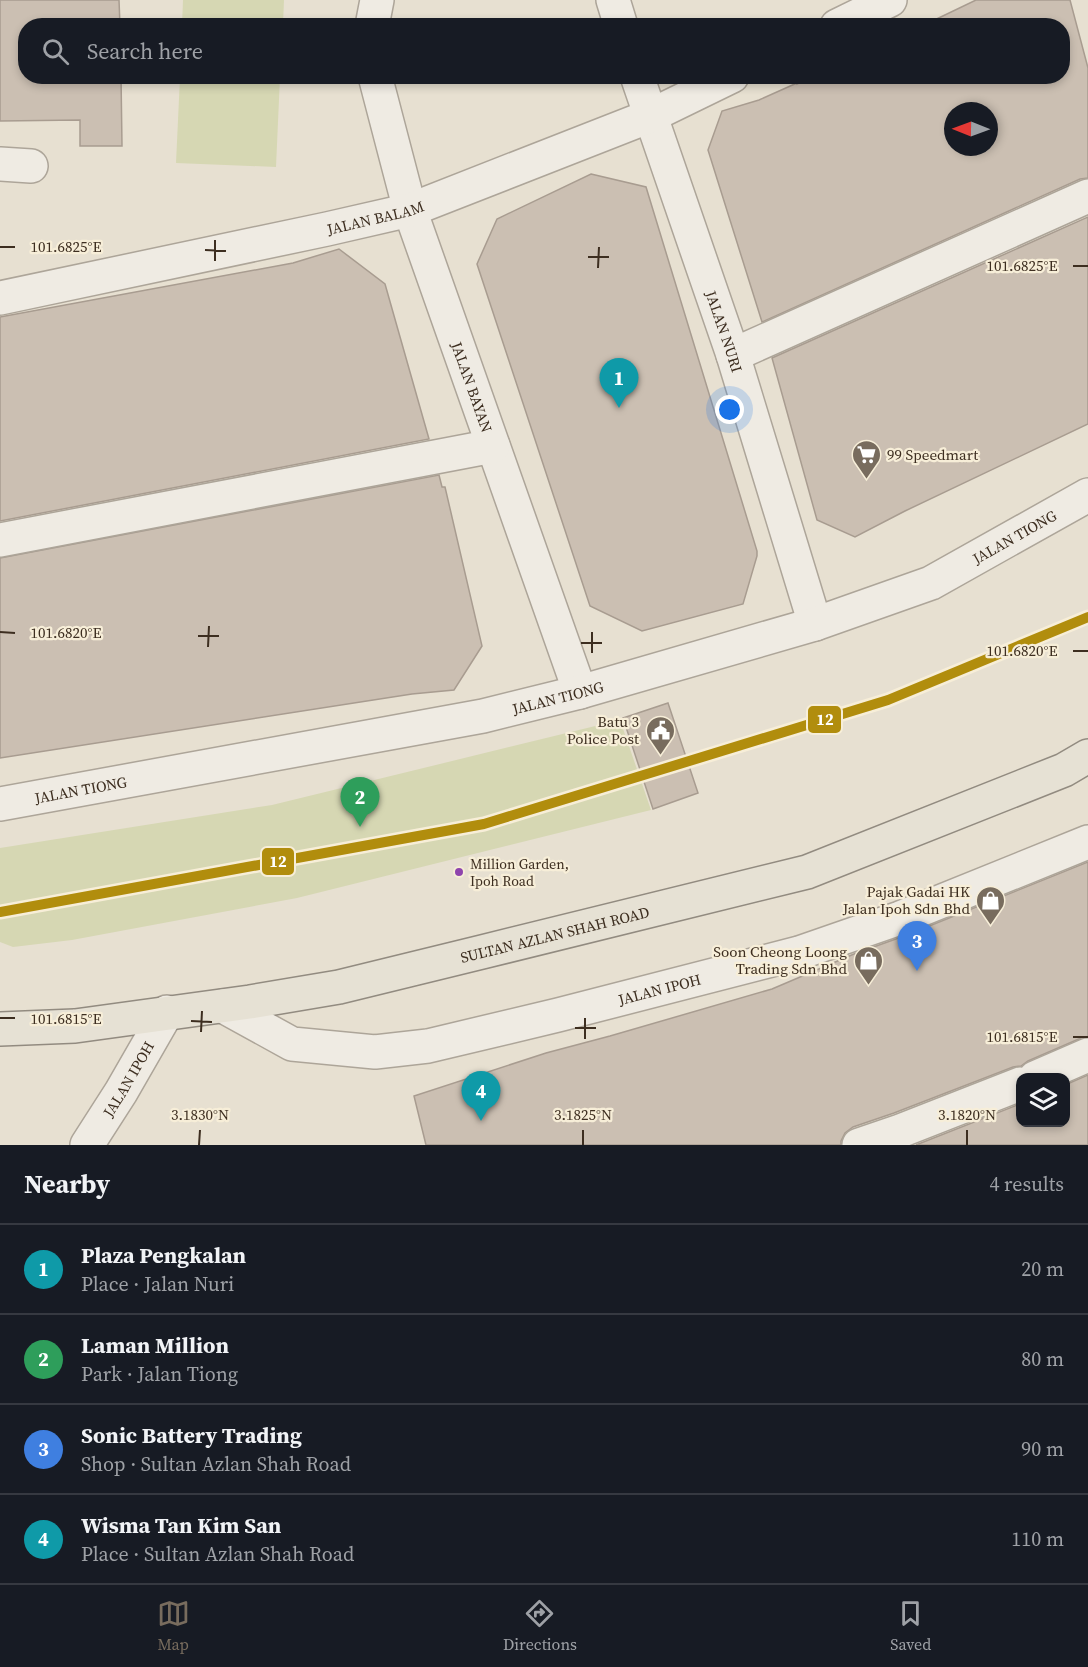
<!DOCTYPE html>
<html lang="en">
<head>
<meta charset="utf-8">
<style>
  :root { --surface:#171b24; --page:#242831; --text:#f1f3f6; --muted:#9ea1a6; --line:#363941; --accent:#786c5e }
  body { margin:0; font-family:"Source Serif 4",serif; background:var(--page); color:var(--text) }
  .controls { position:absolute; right:18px; bottom:18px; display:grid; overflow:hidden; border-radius:12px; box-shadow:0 3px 9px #0003 }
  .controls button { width:54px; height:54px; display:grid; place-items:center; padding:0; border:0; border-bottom:2px solid var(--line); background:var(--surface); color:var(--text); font:30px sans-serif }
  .compass { position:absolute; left:944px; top:102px; width:54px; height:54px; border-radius:50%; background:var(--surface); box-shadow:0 3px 9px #0003; rotate:271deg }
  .you { position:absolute; left:730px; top:410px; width:21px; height:21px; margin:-15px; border:4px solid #fff; border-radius:50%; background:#1a73e8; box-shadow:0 0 0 9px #1a73e833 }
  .badge { display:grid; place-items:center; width:39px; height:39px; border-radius:50%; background:var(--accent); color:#fff; font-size:20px; font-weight:700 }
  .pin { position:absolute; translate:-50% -50px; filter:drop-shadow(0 2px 3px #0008) }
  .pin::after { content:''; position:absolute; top:32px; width:21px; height:18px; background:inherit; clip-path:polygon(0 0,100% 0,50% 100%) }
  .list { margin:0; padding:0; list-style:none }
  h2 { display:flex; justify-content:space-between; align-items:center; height:78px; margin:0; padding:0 24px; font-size:26px }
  h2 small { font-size:20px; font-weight:400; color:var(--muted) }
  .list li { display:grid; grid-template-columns:39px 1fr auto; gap:18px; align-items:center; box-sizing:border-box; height:90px; padding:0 24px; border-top:2px solid var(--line) }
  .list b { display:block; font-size:22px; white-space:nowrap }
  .list p { margin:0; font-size:20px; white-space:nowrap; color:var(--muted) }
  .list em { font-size:20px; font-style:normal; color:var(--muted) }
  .icon { flex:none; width:33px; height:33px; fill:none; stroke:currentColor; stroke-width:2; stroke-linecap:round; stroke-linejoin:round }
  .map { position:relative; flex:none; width:1088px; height:1145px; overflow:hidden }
  .search { position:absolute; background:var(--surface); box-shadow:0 3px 9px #0003; left:18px; right:18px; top:18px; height:66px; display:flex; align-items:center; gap:15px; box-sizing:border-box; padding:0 21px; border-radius:24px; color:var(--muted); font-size:22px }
  .sheet { height:438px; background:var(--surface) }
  nav { display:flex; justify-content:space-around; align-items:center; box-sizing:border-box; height:84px; border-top:2px solid var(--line); background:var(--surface); font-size:16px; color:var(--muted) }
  nav a { display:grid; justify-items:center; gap:3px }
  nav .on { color:var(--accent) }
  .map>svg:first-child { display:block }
  .green { fill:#d6d7b3 }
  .building { fill:#cbbfb2; stroke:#a89c90; stroke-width:1.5; fill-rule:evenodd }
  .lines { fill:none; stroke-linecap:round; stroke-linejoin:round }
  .minor-casing { stroke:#ada599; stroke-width:36 }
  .major-casing { stroke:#928b80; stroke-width:36 }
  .minor { stroke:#efebe3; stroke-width:33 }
  .major { stroke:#e6e1d4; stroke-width:33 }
  .metro-1-casing { stroke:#f7eed8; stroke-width:15 }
  .metro-1 { stroke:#b18d0d; stroke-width:10 }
  .ticks { fill:none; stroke:#3d2e20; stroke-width:2 }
  .bus-dot { fill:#8e44ad; stroke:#f7eed8; stroke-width:2 }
  .labels { text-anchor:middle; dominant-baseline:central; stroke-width:4.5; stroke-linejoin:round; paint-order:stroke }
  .bus-label { font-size:14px; fill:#3d2e20; stroke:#f7eed8; text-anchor:start }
  .street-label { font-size:15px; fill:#3d2e20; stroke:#f7eed8 }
  .poi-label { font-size:15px; fill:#3d2e20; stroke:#f7eed8; text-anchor:end }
  .ticks-label { font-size:15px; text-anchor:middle; fill:#3d2e20; stroke:#f7eed8; stroke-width:4.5; stroke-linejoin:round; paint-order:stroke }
  .line-badge { stroke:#f7eed8; stroke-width:2 }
  .badge-label { font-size:16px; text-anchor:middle; font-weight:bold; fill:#fff }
</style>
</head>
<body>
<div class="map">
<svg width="1088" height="1145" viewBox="0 0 1088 1145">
  <rect width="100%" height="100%" fill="#e7e0d1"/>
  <!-- green -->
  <g class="green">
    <path d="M183,0H284L283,25H182Z"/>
    <path d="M180,77H280L276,167L176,163Z"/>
    <path d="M620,720L651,810L297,898L72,940L13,947L0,942V848L272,805Z"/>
  </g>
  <!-- building -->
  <g class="building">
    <path d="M0,0H119L120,26H26V76H121L122,146H80V120L0,121Z"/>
    <path d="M976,0H1070L1088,68V178L1080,179L762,322L708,150L722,111L759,100L797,83V84L814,76H1062V26H922ZM953,111H989V147H953Z"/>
    <path d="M591,174L646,187L757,551V556L743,604L642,631L590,606L477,264L497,219Z"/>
    <path d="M1088,217V424L905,511L855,537L817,520L772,358Z"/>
    <path d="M339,249L385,284L429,439L0,521V317L293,263Z"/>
    <path d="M439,475L442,487H445L482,646L454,690L412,694L0,758V558Z"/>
    <path d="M668,703L698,793L653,809L623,718Z"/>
    <path d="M1088,862V1037L1081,1038L1028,1061L1021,1066L1013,1067L894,1113L853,1127L845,1133L841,1141V1145H426L414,1096L546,1053L610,1036L772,989L854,954L907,935Z"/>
    <path d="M1088,1075V1145H916L1020,1104V1122H1065V1085Z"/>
  </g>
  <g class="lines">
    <defs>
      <g id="minor">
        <path d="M613,0L621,26"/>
        <path d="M372,26L377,0"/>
        <path d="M837,26L890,0"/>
        <path id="s1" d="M375,76L410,210L580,692"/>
        <path id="s2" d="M637,76L733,355L815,624"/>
        <path d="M0,164L31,166"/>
        <path id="s3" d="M0,298L327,229L410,210L650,116L732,76"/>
        <path d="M733,355L1088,196"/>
        <path d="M0,540L493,446"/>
        <path id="s4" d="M0,804L483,716L580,692L815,624L931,583L1088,495"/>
        <path id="s5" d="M223,1006L292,1044L375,1052L428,1046L558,1015L799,953L900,918L1088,842"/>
        <path d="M1035,1078L1088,1055"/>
        <path id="s6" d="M87,1145L121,1092L167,1012"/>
        <path d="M859,1145L900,1131L1020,1084"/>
      </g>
      <g id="major">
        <path id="s7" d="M0,1029L75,1026L250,1002L339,987L482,952L807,872L1064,770L1088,756"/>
      </g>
    </defs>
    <!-- minor casing -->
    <use href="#minor" class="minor-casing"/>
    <!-- major casing -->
    <use href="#major" class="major-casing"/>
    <!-- minor -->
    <use href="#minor" class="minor"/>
    <!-- major -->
    <use href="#major" class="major"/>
    <defs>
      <path id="metro-1" d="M0,912L484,824L888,700L1088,617"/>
    </defs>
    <!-- metro-1 casing -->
    <use href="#metro-1" class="metro-1-casing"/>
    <!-- metro-1 -->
    <use href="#metro-1" class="metro-1"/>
  </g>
  <!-- ticks -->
  <path class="ticks" d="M0,247H15M205,250L226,251M588,257H609M215,261V240M1073,266H1088M598,268L599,247M0,632L15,633M198,636H219M581,643H602M208,647L209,626M1073,651H1088M592,653V632M0,1018H15M191,1021L212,1022M575,1028H596M201,1032L202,1011M1073,1037H1088M585,1039V1018M199,1145L200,1130M583,1145V1130M967,1145V1130"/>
  <!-- icons -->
  <defs>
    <symbol id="supermarket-pin" viewBox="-11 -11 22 30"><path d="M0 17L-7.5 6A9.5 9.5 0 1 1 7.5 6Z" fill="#786c5e" stroke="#f7eed8"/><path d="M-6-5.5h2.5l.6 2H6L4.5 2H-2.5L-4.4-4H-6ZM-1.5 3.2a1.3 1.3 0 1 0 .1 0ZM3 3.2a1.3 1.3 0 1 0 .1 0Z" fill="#fff"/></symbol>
    <symbol id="civic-pin" viewBox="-11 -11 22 30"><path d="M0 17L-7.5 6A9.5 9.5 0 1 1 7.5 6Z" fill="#786c5e" stroke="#f7eed8"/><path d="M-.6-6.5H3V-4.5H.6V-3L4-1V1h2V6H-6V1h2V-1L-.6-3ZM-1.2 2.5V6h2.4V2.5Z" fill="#fff"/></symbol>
    <symbol id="shop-pin" viewBox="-11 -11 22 30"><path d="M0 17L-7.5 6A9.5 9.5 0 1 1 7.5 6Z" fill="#786c5e" stroke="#f7eed8"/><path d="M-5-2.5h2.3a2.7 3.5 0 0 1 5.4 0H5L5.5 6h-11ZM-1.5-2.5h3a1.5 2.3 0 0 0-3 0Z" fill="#fff"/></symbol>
  </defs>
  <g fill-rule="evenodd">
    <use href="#supermarket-pin" x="850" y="438" width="33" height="45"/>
    <use href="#civic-pin" x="644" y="714" width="33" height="45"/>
    <use href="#shop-pin" x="974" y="884" width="33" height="45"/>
    <use href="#shop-pin" x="852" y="944" width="33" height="45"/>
  </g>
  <!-- markers -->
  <circle class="bus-dot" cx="459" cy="872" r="5"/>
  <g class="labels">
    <!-- bus labels -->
    <g class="bus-label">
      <text x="470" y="864">Million Garden,<tspan x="470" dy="17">Ipoh Road</tspan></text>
    </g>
    <!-- street labels -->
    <g class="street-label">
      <text stroke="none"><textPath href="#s3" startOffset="384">JALAN BALAM</textPath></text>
      <text stroke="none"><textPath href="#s2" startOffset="270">JALAN NURI</textPath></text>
      <text stroke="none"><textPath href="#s1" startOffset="326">JALAN BAYAN</textPath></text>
      <text stroke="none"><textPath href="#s4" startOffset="1054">JALAN TIONG</textPath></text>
      <text stroke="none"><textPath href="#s4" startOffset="568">JALAN TIONG</textPath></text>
      <text stroke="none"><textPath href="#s4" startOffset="82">JALAN TIONG</textPath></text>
      <text stroke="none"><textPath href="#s7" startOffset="564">SULTAN AZLAN SHAH ROAD</textPath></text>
      <text stroke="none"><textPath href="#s5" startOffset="454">JALAN IPOH</textPath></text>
      <text stroke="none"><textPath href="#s6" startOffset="78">JALAN IPOH</textPath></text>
    </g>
    <!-- poi labels -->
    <g class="poi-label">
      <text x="887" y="454" text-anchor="start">99 Speedmart</text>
      <text x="639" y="721">Batu 3<tspan x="639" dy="17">Police Post</tspan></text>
      <text x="970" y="891">Pajak Gadai HK<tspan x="970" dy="17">Jalan Ipoh Sdn Bhd</tspan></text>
      <text x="847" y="951">Soon Cheong Loong<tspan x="847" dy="17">Trading Sdn Bhd</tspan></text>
    </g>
  </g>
  <g class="ticks-label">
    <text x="66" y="252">101.6825°E</text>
    <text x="1022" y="271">101.6825°E</text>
    <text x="66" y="638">101.6820°E</text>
    <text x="1022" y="656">101.6820°E</text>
    <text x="66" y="1024">101.6815°E</text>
    <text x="1022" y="1042">101.6815°E</text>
    <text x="200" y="1120">3.1830°N</text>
    <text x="583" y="1120">3.1825°N</text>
    <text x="967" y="1120">3.1820°N</text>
  </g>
  <g class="line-badge">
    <rect x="807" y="705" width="35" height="29" rx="6" fill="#b18d0d"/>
    <rect x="261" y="847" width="34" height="29" rx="6" fill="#b18d0d"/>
  </g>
  <g class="badge-label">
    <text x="825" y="725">12</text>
    <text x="278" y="867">12</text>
  </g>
</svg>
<div class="controls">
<button><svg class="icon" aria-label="layers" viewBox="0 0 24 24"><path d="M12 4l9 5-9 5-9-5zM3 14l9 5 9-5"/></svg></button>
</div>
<svg class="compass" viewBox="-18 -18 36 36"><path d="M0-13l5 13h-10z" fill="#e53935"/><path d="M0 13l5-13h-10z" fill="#9ea1a6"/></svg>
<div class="you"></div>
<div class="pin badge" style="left:619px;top:408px;background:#0f9aa8">1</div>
<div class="pin badge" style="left:360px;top:827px;background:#2e9e5b">2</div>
<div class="pin badge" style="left:917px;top:971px;background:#3f7fe0">3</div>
<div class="pin badge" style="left:481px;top:1121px;background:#0f9aa8">4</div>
<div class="search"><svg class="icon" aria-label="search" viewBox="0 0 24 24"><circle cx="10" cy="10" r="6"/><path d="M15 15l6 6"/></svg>Search here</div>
</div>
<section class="sheet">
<h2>Nearby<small>4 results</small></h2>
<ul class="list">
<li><span class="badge" style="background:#0f9aa8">1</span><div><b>Plaza Pengkalan</b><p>Place · Jalan Nuri</p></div><em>20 m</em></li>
<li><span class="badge" style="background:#2e9e5b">2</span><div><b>Laman Million</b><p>Park · Jalan Tiong</p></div><em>80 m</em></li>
<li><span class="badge" style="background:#3f7fe0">3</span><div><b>Sonic Battery Trading</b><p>Shop · Sultan Azlan Shah Road</p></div><em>90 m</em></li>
<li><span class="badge" style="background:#0f9aa8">4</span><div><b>Wisma Tan Kim San</b><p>Place · Sultan Azlan Shah Road</p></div><em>110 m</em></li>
</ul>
</section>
<nav>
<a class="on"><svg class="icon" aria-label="map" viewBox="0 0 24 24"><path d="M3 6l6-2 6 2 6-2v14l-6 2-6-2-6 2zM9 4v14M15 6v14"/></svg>Map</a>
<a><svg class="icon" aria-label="directions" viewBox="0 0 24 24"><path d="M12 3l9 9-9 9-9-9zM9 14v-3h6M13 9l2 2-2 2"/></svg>Directions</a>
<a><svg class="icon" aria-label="saved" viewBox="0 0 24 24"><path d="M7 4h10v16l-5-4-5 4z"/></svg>Saved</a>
</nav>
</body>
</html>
